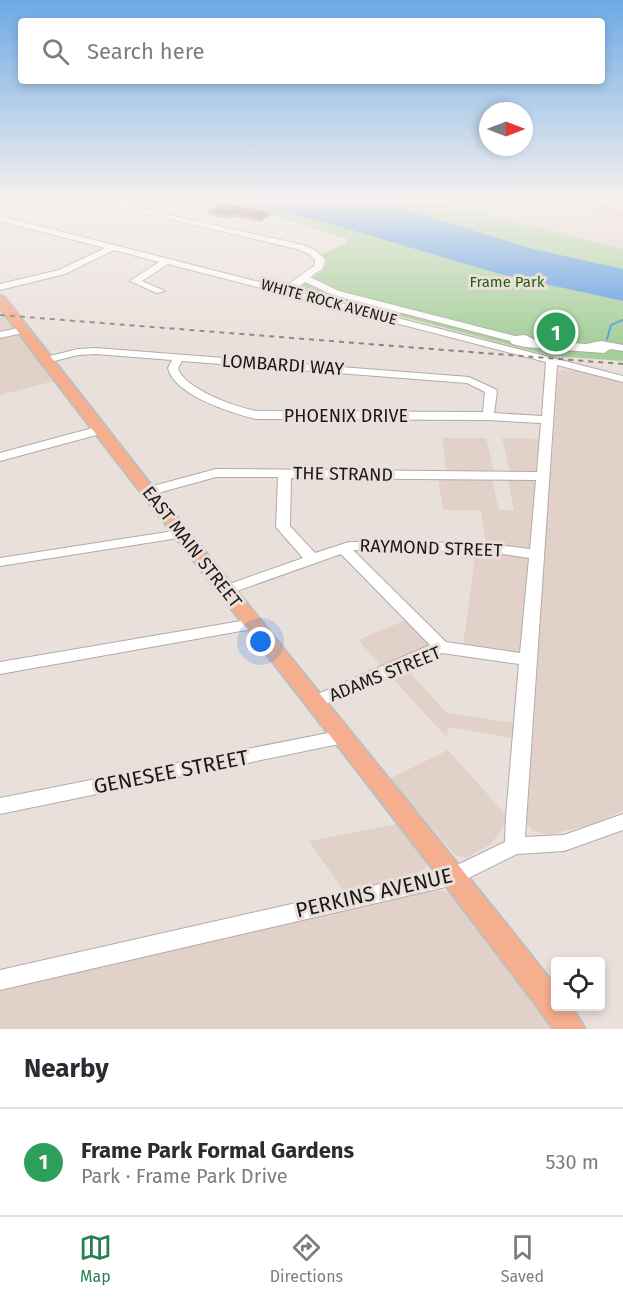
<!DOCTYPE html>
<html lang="en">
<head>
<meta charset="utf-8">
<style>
  :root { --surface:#fff; --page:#f2f2f3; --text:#2b2b33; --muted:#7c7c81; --line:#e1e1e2; --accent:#267f55 }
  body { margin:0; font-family:"Fira Sans",sans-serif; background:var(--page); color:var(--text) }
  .controls { position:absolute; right:18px; bottom:18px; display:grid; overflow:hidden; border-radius:6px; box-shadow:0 3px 9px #0003 }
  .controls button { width:54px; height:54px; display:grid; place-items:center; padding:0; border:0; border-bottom:2px solid var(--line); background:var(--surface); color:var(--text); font:30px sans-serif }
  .compass { position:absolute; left:479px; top:102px; width:54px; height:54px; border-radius:50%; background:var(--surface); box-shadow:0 3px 9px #0003; rotate:90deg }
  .you { position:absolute; left:261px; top:642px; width:21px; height:21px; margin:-15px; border:4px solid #fff; border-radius:50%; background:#1a73e8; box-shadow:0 0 0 9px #1a73e833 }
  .badge { display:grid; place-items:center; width:39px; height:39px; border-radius:50%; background:var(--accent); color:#fff; font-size:20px; font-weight:700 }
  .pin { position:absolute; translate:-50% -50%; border:3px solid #fff; box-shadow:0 2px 6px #0006 }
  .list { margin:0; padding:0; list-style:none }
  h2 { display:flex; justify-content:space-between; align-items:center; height:78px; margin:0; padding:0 24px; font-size:26px }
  h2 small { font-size:20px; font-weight:400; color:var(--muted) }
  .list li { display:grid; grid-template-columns:39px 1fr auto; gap:18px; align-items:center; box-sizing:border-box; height:108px; padding:0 24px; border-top:2px solid var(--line) }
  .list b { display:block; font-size:22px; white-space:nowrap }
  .list p { margin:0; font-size:20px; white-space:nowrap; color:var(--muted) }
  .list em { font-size:20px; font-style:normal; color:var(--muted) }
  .icon { flex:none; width:33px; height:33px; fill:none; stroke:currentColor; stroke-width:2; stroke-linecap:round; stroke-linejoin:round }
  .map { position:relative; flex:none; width:623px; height:1029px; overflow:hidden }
  .search { position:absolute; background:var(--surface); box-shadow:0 3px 9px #0003; left:18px; right:18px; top:18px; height:66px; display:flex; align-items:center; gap:15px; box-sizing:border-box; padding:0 21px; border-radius:6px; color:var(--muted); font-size:22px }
  .sheet { height:186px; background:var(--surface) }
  nav { display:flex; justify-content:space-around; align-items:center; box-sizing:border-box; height:84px; border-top:2px solid var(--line); background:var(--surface); font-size:16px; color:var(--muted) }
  nav a { display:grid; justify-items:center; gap:3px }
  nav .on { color:var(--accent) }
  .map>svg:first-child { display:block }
  .built { fill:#e2d1c8 }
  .green { fill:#a5cf9a }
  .water { fill:#5299e0 }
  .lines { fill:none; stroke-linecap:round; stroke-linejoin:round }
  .stream { stroke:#5299e0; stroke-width:2 }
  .minor-casing { stroke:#b2aaa5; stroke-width:2 }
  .major-casing { stroke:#bfbebe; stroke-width:4 }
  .minor { fill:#fff; fill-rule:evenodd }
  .major { fill:#f5ae8e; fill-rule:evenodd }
  .rail { stroke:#8a8380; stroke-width:2; stroke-dasharray:5 5; stroke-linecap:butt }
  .wall { fill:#a68a79 }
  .shaded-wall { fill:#8a6752 }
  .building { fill:#613317; stroke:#8a6752; stroke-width:1.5 }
  .labels { text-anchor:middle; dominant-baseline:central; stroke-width:6; stroke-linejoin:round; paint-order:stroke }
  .far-park-label { font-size:15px; fill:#256110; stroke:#eae0db }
  .far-street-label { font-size:15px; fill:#1c1817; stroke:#eae0db }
  .street-label { font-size:18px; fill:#1c1817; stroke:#eae0db }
  .near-street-label { font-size:21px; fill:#1c1817; stroke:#eae0db }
</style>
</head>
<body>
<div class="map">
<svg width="623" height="1029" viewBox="0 0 623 1029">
  <rect width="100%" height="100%" fill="#eae0db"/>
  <!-- built -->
  <g class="built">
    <path d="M431,200H573L623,218V249Z"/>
    <path d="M0,317H4L54,381L0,395Z"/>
    <path d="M562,370L578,371L623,382V810L597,823L549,835L533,831L527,823L538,657L463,646L476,550H487L481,510H443L438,478L492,479L499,510H514L508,479L550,478L558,373Z"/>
    <path d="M442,438H486L494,472H447Z"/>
    <path d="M502,438L540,439L536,471L510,473Z"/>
    <path d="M408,619L431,645L399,661L447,713L515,723L513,738L449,727L446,737L358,640Z"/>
    <path d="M448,750L506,815L504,826L491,844L466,858L455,855L389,779Z"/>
    <path d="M397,824L425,860L426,867L417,874L345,893L309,841Z"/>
    <path d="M442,890L453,896L555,1029H0V987L410,894Z"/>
  </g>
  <!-- green -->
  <path class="green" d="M206,200H431L623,249V361L552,356L301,290L299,287L324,269L327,261L322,254L346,243L347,239L294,222Z"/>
  <!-- water -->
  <path class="water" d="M227,200H375L533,249L623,269V301L500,274L324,222Z"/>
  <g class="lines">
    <!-- stream -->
    <path class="stream" d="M607,339L611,325L623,320"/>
    <defs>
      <g id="minor">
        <path d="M89,200H102L303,245L315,250L325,259L323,268L310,277L339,291L515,336L525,335L535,340L586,344L601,341L623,345V351L610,349L604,353L525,347L512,344L510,341L333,295L305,282L293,291L623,376V382L557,365L525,837L564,835L623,814V830L564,851L517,854L454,885L0,990V970L451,868L505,842L506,816L519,664L442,653L321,706L315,708L309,706L307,702L309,698L430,645L341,554L231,593H221L219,590L221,587L303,558L276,527L278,477H216L147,496L140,492L142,489L216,469L537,472L541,423L488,420L256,419C231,413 174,395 168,368L172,360L96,354L78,355L46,363L41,360L42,358L78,349L96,348L469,377L495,389L497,391L494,413L542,416L546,362L168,264L142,281L165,291L157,293L130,281L159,262L114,250L65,274L0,290V284L59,270L105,248L0,221V216L283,288L315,265V260L309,254L297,249ZM182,361L467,383L485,392L483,412L256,411C236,407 184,389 178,368ZM291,478L536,480L530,549L483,543L349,542L315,553L290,526ZM353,550L483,551L529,558L520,653L446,642Z"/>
        <path d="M23,327L27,328V332L0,338V332Z"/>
        <path d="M100,426L104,427L106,430L104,433L0,461V453Z"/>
        <path d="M180,530L187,534L185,537L0,566V558Z"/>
        <path d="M253,619L258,620L261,624L258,628L0,674V662Z"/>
        <path d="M343,730L349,732L352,737L349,742L0,814V798Z"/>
      </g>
      <g id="major">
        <path d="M572,200H585L623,213V219Z"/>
        <path d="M611,200H623V205L613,202Z"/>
        <path d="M0,296L4,297L147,480L510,929L556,987V1006H571L585,1029H554C374,786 182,550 0,308Z"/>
      </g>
    </defs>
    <!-- minor casing -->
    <use href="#minor" class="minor-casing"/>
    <!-- major casing -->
    <use href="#major" class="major-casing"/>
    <!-- minor -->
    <use href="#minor" class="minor"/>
    <!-- major -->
    <use href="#major" class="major"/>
    <!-- rail -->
    <path class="rail" d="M0,315L623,364"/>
  </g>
  <!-- wall -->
  <path class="wall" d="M208,212L270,215L260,222L234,217L231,219L209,215Z"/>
  <!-- shaded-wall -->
  <path class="shaded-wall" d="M270,212V215L260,222V219Z"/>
  <!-- building -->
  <path class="building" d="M223,203L270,212L260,219L234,214L231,216L208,212Z"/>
  <!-- sky -->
  <linearGradient id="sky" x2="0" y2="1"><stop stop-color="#6ca9e5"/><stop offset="0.58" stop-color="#f6f1ef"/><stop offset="1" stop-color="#f6f1ef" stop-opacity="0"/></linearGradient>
  <rect width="623" height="344" fill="url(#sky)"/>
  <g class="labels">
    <!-- far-park labels -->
    <g class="far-park-label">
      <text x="507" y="282">Frame Park</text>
    </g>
    <!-- far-street labels -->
    <g class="far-street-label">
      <text transform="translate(329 302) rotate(15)">WHITE ROCK AVENUE</text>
    </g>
    <!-- street labels -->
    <g class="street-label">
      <text transform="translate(283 365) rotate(4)">LOMBARDI WAY</text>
      <text x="346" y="416">PHOENIX DRIVE</text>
      <text transform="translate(343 474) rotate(1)">THE STRAND</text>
      <text transform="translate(192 547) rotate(52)">EAST MAIN STREET</text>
      <text transform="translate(431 548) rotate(2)">RAYMOND STREET</text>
      <text transform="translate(385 674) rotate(-22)">ADAMS STREET</text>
    </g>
    <!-- near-street labels -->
    <g class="near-street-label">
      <text transform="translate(171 772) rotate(-11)">GENESEE STREET</text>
      <text transform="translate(374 893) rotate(-13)">PERKINS AVENUE</text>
    </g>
  </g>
</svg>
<div class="controls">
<button><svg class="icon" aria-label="locate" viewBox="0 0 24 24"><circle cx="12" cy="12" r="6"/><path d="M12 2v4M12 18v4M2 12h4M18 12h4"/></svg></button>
</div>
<svg class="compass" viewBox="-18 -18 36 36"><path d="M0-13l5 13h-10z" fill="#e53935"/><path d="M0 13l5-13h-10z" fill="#7c7c81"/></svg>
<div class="you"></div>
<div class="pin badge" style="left:556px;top:332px;background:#2e9e5b">1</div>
<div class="search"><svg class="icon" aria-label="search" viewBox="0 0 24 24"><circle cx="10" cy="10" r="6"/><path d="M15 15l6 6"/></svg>Search here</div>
</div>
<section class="sheet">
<h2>Nearby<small></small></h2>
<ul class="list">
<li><span class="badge" style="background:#2e9e5b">1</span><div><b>Frame Park Formal Gardens</b><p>Park · Frame Park Drive</p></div><em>530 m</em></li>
</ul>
</section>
<nav>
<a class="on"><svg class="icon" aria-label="map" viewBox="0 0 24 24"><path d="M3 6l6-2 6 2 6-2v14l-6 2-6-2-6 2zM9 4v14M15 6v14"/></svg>Map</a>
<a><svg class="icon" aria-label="directions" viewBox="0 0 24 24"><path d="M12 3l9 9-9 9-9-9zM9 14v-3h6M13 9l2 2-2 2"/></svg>Directions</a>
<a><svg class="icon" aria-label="saved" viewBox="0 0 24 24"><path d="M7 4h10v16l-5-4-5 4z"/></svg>Saved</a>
</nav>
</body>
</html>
